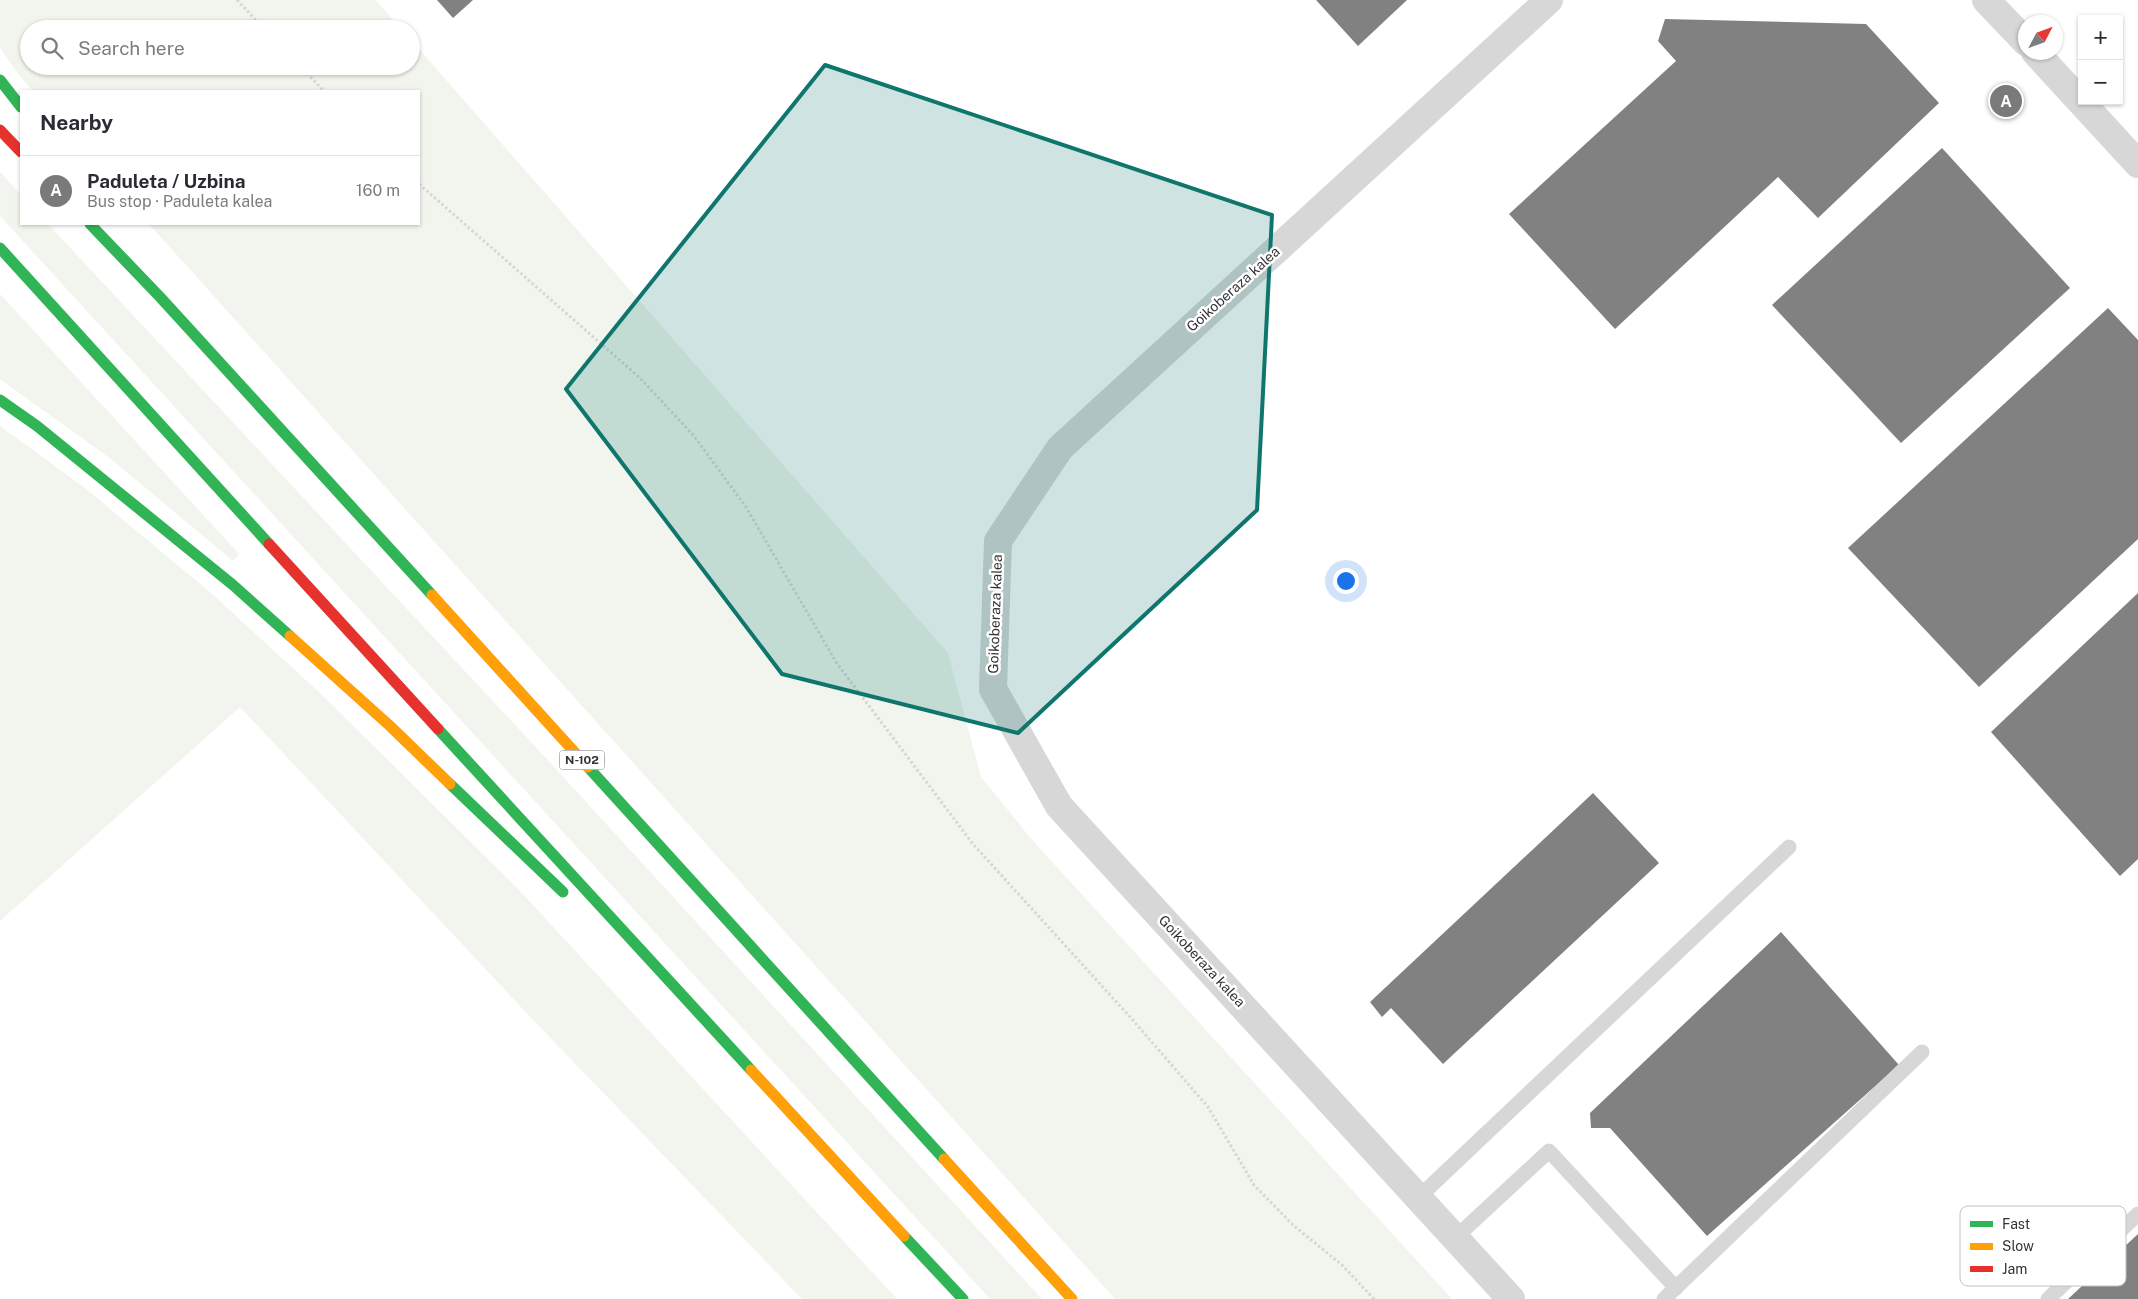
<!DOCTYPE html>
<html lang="en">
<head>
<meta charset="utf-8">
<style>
  :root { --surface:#fff; --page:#f7f7f7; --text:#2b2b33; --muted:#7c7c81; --line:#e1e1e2; --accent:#7a7a7a }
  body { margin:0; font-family:"Public Sans",sans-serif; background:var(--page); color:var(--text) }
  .controls { position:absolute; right:15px; top:15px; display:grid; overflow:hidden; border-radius:0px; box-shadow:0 1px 4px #0004 }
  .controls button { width:45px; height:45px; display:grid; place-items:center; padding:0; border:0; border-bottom:1px solid var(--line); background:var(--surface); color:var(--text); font:25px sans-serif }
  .compass { position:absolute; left:2018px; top:15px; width:45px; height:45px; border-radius:50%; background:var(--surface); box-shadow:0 1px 4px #0004; rotate:49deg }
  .you { position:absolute; left:1345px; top:580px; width:18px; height:18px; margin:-12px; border:4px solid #fff; border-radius:50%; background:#1a73e8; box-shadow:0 0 0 8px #1a73e833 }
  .badge { display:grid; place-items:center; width:32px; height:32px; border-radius:50%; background:var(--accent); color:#fff; font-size:16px; font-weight:700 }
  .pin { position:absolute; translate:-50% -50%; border:2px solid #fff; box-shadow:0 1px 5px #0006 }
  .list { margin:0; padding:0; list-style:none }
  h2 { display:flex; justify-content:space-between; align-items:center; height:65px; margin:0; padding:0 20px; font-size:21px }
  h2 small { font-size:16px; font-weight:400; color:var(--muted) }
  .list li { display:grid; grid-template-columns:32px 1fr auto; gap:15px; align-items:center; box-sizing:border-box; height:70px; padding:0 20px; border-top:1px solid var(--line) }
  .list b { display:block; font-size:19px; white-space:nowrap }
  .list p { margin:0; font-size:16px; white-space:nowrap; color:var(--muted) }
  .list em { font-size:16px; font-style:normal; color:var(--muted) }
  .icon { flex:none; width:28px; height:28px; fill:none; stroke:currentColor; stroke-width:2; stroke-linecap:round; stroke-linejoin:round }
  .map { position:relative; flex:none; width:2138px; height:1299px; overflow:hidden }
  .search { position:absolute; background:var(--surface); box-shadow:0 1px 4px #0004; left:20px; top:20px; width:400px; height:55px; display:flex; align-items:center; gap:12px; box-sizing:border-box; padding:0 18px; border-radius:28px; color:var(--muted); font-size:19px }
  .panel { position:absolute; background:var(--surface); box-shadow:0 1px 4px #0004; left:20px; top:90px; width:400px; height:135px; border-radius:0px }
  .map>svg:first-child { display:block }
  .green { fill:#f1f5ed }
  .building { fill:#818181 }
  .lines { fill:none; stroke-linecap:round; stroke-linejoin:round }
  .path { stroke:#d6d6d6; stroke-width:3; stroke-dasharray:2.5 2.5; stroke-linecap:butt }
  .lane { stroke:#d7d7d7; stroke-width:15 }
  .street { stroke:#d7d7d7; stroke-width:28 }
  .fast { stroke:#30b455; stroke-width:11 }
  .slow { stroke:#ff9f0a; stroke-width:11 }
  .jam { stroke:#e5322d; stroke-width:11 }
  .marked { fill:#0f766e; fill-opacity:0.2; stroke:#0f766e; stroke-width:4; stroke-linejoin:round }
  .labels { text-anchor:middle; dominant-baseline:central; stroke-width:5; stroke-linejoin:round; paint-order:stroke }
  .shield { fill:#fff; stroke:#707070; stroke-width:1 }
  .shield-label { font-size:12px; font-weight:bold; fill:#333 }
  .street-label { font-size:14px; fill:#333; stroke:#fff }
  .key { fill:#fff; stroke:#c2c2c2; stroke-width:1 }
  .key-label { font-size:14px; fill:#333 }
</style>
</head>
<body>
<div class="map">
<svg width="2138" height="1299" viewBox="0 0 2138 1299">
  <rect width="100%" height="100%" fill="#fff"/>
  <!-- green -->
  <g class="green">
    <path d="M0,0H376L401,29H29V66H411V40L948,653L981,777L1033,841L1452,1299H1115L149,224H419V91H33L18,74L0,48Z"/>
    <path d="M0,172L21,195V224H48L532,743L1042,1299H990L0,216Z"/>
    <path d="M0,294L239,554L233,561L111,459L0,379Z"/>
    <path d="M0,426L85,488L211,593L321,694L519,890L897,1299H802L535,1022L240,707L0,921Z"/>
  </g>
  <!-- building -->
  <g class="building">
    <path d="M437,0H473L453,18Z"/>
    <path d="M1316,0H1407L1358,46Z"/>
    <path d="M1665,19L1866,24L1939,103L1818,218L1778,177L1615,329L1509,214L1676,61L1658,41Z"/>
    <path d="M1942,148L2070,288L1901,443L1772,305Z"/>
    <path d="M2108,308L2138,340V539L1979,687L1848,548Z"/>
    <path d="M2138,593V859L2120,876L1991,732Z"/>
    <path d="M1593,793L1659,863L1443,1064L1391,1008L1382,1017L1370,1002Z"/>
    <path d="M1781,932L1899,1065L1707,1236L1610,1128H1591L1590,1113Z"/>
    <path d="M2138,1234V1299H2068Z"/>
  </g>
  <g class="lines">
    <!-- path -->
    <g class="path">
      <path d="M237,0L264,29"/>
      <path d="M300,66L324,91"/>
      <path d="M419,184L640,378L694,436L746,507L836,662L973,844L1131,1018L1208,1107L1254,1185L1293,1225L1342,1265L1374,1299"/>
    </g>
    <!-- lane -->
    <g class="lane">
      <path d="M1419,1197L1789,847"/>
      <path d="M1455,1238L1549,1151L1676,1288"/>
      <path d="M1664,1299L1922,1052"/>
      <path d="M2048,1299L2138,1214"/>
    </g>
    <!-- street -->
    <g class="street">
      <path d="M1986,0L2026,42"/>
      <path d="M2035,52L2138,164"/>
      <path d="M1511,1299L1059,806L993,689L998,541L1060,448L1549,0"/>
    </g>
    <!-- fast -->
    <g class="fast">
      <path d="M0,80L21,107"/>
      <path d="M90,224L160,297L432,595"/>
      <path d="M0,248L269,544"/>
      <path d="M0,400L37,426L233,585L290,636"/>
      <path d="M438,729L751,1070"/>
      <path d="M588,767L944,1159"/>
      <path d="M450,784L563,892"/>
      <path d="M904,1236L963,1299"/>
    </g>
    <!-- slow -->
    <g class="slow">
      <path d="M432,595L588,767"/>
      <path d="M290,636L390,726L450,784"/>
      <path d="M751,1070L904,1236"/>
      <path d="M944,1159L1072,1299"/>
    </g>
    <!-- jam -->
    <g class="jam">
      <path d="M0,130L21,152"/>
      <path d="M269,544L438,729"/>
    </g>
  </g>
  <!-- marked area -->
  <path class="marked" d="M825,65L1272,215L1257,510L1018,733L782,674L566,389Z"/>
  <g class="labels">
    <!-- shield labels -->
    <rect class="shield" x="559.5" y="750.5" width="45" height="19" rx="4"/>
    <g class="shield-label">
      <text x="582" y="760">N-102</text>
    </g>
    <!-- street labels -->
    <g class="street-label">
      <text transform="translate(1233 289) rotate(-42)">Goikoberaza kalea</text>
      <text transform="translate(995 614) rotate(-88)">Goikoberaza kalea</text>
      <text transform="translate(1202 961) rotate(47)">Goikoberaza kalea</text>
    </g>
  </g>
  <!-- legend -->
  <rect x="1960" y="1206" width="166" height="80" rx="8" class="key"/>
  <rect x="1970" y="1221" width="23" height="6" fill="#30b455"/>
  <rect x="1970" y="1243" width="23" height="7" fill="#ff9f0a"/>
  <rect x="1970" y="1266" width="23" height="6" fill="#e5322d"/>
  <g class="key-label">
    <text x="2002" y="1229">Fast</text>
    <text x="2002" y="1251">Slow</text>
    <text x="2002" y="1274">Jam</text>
  </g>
</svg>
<div class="controls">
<button>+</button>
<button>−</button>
</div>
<svg class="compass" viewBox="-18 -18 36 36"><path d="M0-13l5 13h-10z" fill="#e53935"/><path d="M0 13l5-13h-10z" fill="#7c7c81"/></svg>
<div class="you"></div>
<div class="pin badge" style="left:2006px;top:101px">A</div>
<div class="search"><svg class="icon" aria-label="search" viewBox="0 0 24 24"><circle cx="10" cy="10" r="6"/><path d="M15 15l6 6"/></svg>Search here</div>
<section class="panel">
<h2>Nearby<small></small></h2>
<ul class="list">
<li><span class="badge">A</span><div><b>Paduleta / Uzbina</b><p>Bus stop · Paduleta kalea</p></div><em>160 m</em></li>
</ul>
</section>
</div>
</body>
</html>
